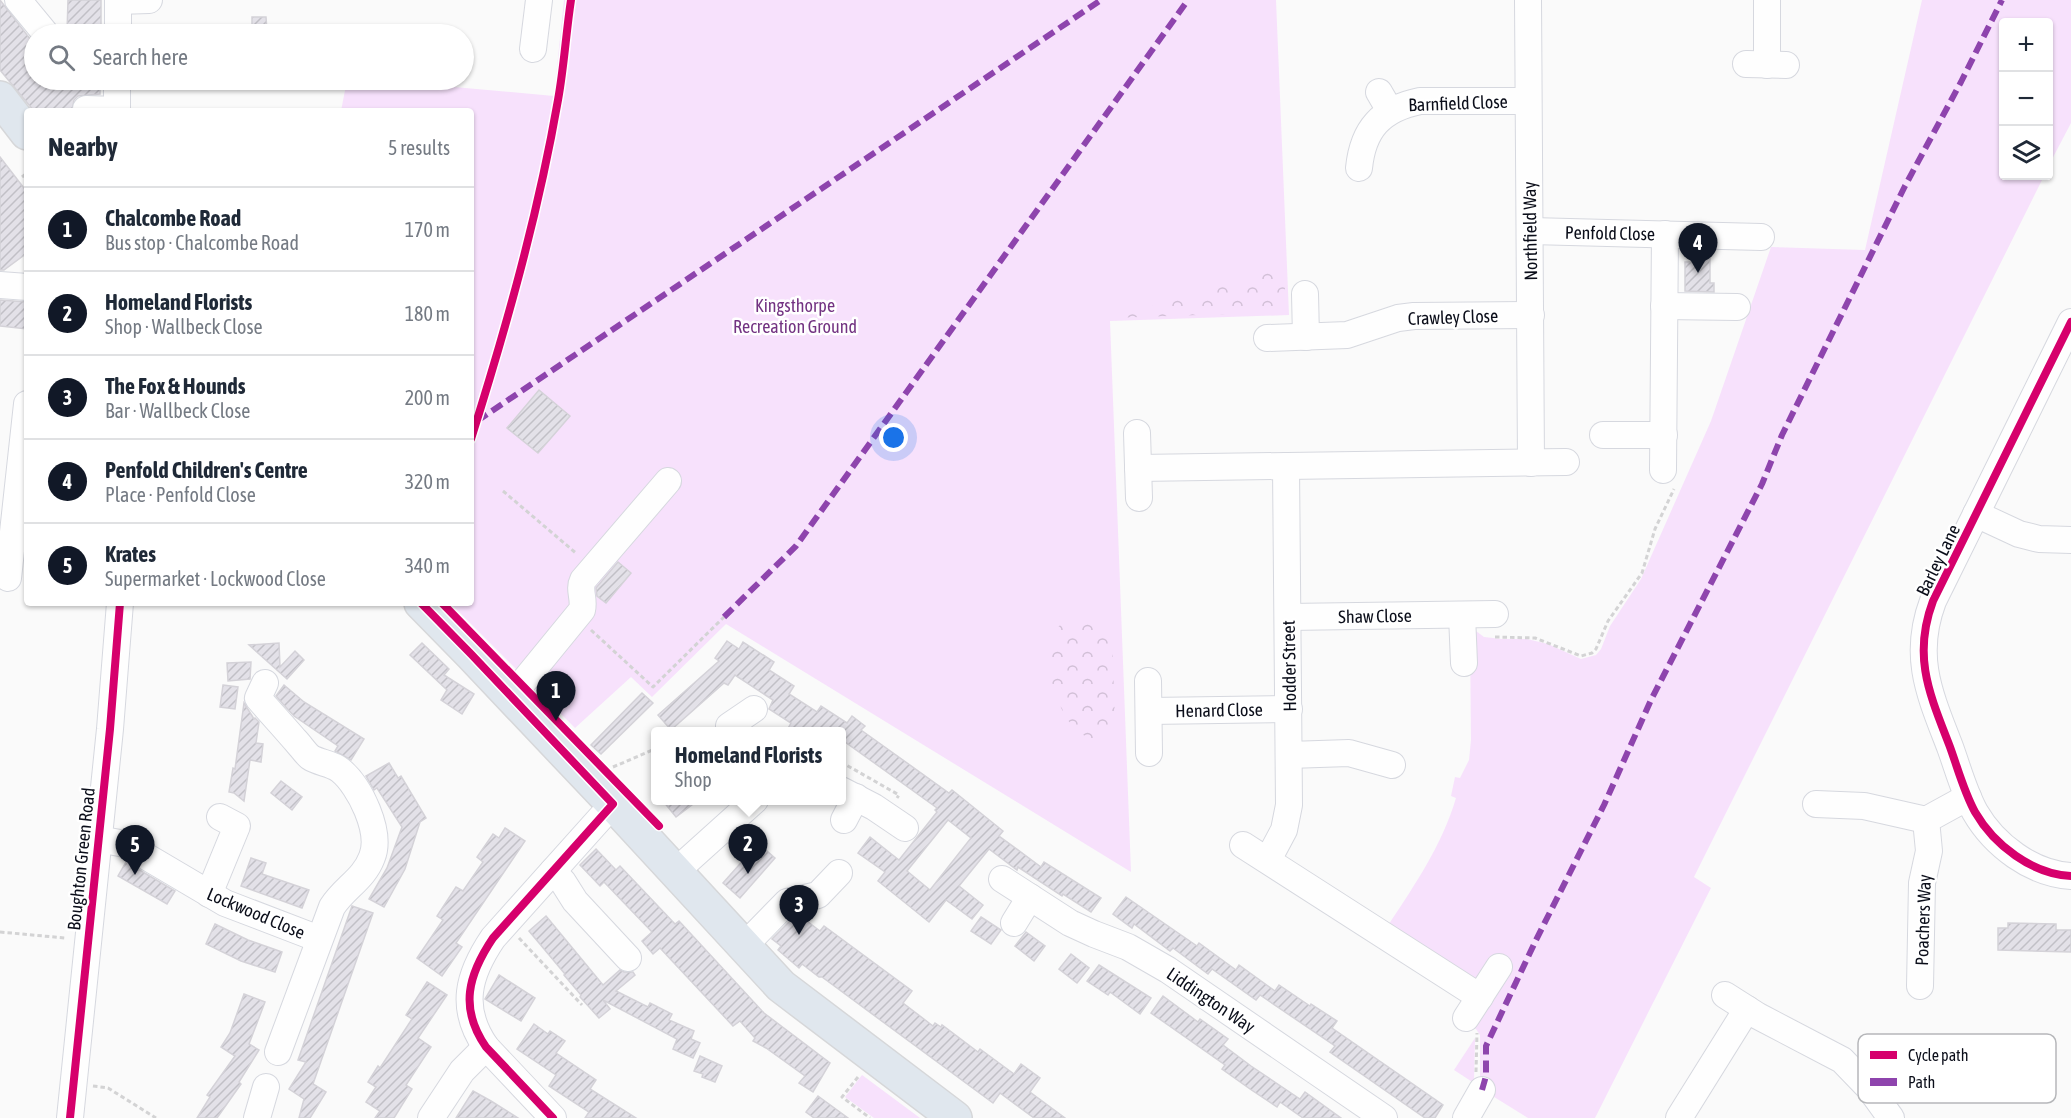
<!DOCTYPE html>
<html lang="en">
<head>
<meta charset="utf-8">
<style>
  :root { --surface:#fff; --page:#f6f6f7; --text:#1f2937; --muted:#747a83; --line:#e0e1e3; --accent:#111827 }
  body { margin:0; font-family:"Asap Condensed",sans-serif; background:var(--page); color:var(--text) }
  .controls { position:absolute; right:18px; top:18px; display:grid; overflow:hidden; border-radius:6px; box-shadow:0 2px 4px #0004 }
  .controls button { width:54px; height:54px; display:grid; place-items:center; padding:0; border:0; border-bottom:2px solid var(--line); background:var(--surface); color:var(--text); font:30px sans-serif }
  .you { position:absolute; left:894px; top:438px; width:21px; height:21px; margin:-15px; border:4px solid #fff; border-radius:50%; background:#1a73e8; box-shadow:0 0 0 9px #1a73e833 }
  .badge { display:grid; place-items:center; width:39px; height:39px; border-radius:50%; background:var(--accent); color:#fff; font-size:20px; font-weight:700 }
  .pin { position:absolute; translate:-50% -50px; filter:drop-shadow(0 2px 3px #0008) }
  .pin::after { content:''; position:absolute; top:32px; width:21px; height:18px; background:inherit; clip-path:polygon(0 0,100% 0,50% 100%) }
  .popup { position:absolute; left:651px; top:727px; width:195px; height:78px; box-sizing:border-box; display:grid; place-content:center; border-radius:6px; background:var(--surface); filter:drop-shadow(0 2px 4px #0005); font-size:20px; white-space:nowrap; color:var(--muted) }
  .popup b { font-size:22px; color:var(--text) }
  .popup::after { content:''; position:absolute; left:50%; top:100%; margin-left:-12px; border:12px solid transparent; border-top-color:var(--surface) }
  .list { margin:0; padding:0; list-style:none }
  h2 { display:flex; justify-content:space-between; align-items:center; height:78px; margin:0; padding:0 24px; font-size:26px }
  h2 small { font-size:20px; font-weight:400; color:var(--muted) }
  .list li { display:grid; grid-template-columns:39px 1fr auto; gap:18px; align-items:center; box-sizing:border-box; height:84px; padding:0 24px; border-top:2px solid var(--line) }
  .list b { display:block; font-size:22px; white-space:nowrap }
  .list p { margin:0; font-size:20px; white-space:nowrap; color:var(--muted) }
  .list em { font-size:20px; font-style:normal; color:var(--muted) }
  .icon { flex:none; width:33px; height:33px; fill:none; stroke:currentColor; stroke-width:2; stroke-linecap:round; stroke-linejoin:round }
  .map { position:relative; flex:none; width:2071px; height:1118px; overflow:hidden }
  .search { position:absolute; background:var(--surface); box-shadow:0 2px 4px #0004; left:24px; top:24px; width:450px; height:66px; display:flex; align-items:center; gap:15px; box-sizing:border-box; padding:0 21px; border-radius:33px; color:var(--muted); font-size:22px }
  .panel { position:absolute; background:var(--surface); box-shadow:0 2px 4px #0004; left:24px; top:108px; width:450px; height:498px; border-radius:6px }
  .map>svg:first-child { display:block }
  .green { fill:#f7e1fc }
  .forest { fill:url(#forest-crowns) }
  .building { fill:url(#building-hatch); stroke:#d4d2d8; stroke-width:1.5; fill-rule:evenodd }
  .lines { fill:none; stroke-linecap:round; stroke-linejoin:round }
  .minor-casing { stroke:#d6d8df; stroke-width:28 }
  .highway-casing { stroke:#d6d7d9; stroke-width:36 }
  .path { stroke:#d3d3d4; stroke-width:3; stroke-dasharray:4.5 3; stroke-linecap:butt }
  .minor { stroke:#fefefe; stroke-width:26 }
  .highway { stroke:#e0e7ee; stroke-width:33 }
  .quiet { stroke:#8e44ad; stroke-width:6; stroke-dasharray:12 6; stroke-linecap:butt }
  .cycleway-casing { stroke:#fff; stroke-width:11 }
  .cycleway { stroke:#d6006c; stroke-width:8 }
  .labels { text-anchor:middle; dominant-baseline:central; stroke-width:5; stroke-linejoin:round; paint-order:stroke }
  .street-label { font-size:18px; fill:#0b0e1a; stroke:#fff }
  .park-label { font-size:18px; fill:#733382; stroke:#fff }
  .key { fill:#fff; stroke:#b6b7ba; stroke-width:1.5 }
  .key-label { font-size:16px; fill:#0b0e1a }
</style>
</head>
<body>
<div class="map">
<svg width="2071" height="1118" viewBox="0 0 2071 1118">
  <defs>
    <pattern id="forest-crowns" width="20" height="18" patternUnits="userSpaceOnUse" patternTransform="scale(1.5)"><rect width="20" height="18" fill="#f7e1fc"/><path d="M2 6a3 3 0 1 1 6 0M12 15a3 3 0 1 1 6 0" fill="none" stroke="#d2c0d7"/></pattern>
    <pattern id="building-hatch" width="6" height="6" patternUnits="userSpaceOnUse" patternTransform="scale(1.5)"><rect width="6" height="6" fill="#e3e1e8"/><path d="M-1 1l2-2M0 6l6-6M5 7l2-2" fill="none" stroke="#c1c0c6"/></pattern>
  </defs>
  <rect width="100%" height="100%" fill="#fafafa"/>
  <!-- green -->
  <g class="green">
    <path d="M564,0H1276L1289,315L1110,321L1131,872L726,624L652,697L631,677L575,728L450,603H471V111H341L347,80H376L554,96Z"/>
    <path d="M1922,0H2071V123L2049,165L2048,22H2004V176H2044L1694,877L1711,888L1595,1118H1528L1478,1087L1480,1082V1035L1476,1029L1469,1024L1477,981L1462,975L1460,968L1434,952L1425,954L1389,924C1416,883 1442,845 1456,798L1451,796L1455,777L1460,778L1469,760L1471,740L1470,636L1472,628L1484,637L1502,639H1527L1548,644L1581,659L1596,655L1601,649L1610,626L1641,579L1711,421L1771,247L1865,250Z"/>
    <path d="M1475,1038L1474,1083L1454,1070Z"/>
    <path d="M862,1075L920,1118H874L845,1097Z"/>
  </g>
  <!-- forest -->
  <g class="forest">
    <path d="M1284,268L1286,312L1111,318Z"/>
    <path d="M1076,617C1089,617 1107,622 1112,635L1115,721C1110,749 1084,741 1071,724C1051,698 1031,627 1076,617Z"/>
  </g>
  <!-- building -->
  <g class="building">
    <path d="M0,0L34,44V80H100V94L78,96L74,100L72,111H34L0,70Z"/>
    <path d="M68,0H101V34L67,33Z"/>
    <path d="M252,17H266L267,31H252Z"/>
    <path d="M0,157L27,192V253L4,270H0Z"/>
    <path d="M1694,257H1710V283H1714V292L1685,291V262H1694Z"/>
    <path d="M0,300L27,302V329L0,326Z"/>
    <path d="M539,390L570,416L538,453L507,428Z"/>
    <path d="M618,562L631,573L606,603L597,596L596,588Z"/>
    <path d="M727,641L739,649L743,642L774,662L769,670L794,686L789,694L817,712L821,706L847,723L852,716L865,726L861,730L949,793L952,790L1003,831L999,836L1041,867L1044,862L1101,898L1091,912L1063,894L1062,896L1018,867L1017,870L989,849L959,886L983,905L972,919L946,900L929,922L878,881L885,872L858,853L870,837L899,860L937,812L935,810L937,808L841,739V732H786L791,723L769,709L773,700L735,675L728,685L724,683L671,730L658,715L719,661L715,658ZM948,820L971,838L930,890L907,871Z"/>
    <path d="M279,643L280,667L295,651L304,660L287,679L249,645Z"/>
    <path d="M422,643L449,669L444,675L474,694L462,714L441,700L447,690L410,655Z"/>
    <path d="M251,662L250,679L228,681L227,663Z"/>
    <path d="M223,685L238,687L235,709L220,707Z"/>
    <path d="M284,685L304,702L364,739L351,760L335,751L338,746L294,716L283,704L276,696Z"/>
    <path d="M642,693L653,703L601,754L591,745Z"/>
    <path d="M244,703L254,719L255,718L259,722L256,743L263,744L261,762L250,760L244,801L234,793L229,792L233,768L235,769Z"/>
    <path d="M389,763L398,778L401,776L426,818L420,822L405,869L384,907L369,899L387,868L402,827L377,788L374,790L366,776Z"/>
    <path d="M281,781L302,797L292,810L271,793Z"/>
    <path d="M663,801H697L676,817Z"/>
    <path d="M505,828L525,841L456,943L462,947L442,976L417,958L443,920L437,916L456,887L463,891L483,862L477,857L493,834L499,838Z"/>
    <path d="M760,845L775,858L740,898L723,883L746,857L748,859Z"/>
    <path d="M596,849L616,870L620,866L675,924L679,921L764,1013L830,1063L813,1092L799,1083L805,1076L766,1048L753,1041L755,1038L740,1021L733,1026L660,948L653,954L642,941L652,932L604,882L600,886L580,865Z"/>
    <path d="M251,858L266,863L262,874L309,890L302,908L241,886Z"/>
    <path d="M126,862L175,891L167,904L118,876Z"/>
    <path d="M1126,897L1197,946L1199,943L1236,970L1239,965L1275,991L1279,985L1310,1006L1311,1004L1337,1021L1332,1028L1443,1105L1435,1118H1425L1330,1052L1335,1046L1260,995L1256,1000L1212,969L1208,974L1173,948L1170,951L1134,924L1132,928L1113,914Z"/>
    <path d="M352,906L373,913L313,1084L326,1092L310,1118H299L304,1099L289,1089L306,1062L298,1060Z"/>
    <path d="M799,915L820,931L824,926L912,991L903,1003L933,1026L935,1023L941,1027L942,1025L978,1052L980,1049L1014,1074L1021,1064L1040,1078L1030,1092L1065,1118H1034L1000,1093L993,1103L822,977H819L802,964L799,968L778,950L781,946L772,939L795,916Z"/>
    <path d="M546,916L603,985L620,970L624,972H633L635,975L616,991L648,1007L650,1003L672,1014L669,1020L694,1031L691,1039L700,1043L693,1058L673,1049L677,1039L603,1000L610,1009L599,1018L580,997L581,995L564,975L565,974L529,931Z"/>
    <path d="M981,917L1001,930L991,944L971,931Z"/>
    <path d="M2008,923L2056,924V930H2071V952L1998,950V928H2008Z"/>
    <path d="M215,924L248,940L282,952L275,972L241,961L206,944Z"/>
    <path d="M1026,932L1045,946L1034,961L1015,946Z"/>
    <path d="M1071,954L1089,968L1077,983L1059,969Z"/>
    <path d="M1099,965L1151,998L1140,1014L1110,992L1108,995L1087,981Z"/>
    <path d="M499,975L535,998L521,1021L485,999Z"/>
    <path d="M427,982L447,995L418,1038L431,1047L406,1085L412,1089L394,1118H375L380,1111L366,1102L376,1087L368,1082L378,1066L380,1068L412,1019L406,1015Z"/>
    <path d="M244,994L265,1002L249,1044L259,1050L239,1082L241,1084L217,1118H197L210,1097L207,1095L235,1056L221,1047L230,1033Z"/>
    <path d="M1163,996L1198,1022L1200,1019L1228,1039L1223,1045L1251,1066L1300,1099L1305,1092L1341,1118H1303L1280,1102L1277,1107L1250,1089L1222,1069L1225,1065L1151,1013Z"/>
    <path d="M534,1024L548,1034L550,1031L565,1041L556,1053L596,1080L590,1089L636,1118H585L589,1112L549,1086L556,1075L517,1049Z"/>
    <path d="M700,1056L722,1066L715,1082L702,1077L703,1074L694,1071Z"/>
    <path d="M473,1091L491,1101L518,1118H456Z"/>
    <path d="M818,1096L848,1118H814L806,1112Z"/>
  </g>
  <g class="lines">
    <defs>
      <g id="minor">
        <path d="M18,0L46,34"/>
        <path d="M1528,0L1531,463"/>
        <path d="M118,1L149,0"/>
        <path d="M118,34V0"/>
        <path d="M533,49L539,0"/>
        <path d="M1746,64L1786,65"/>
        <path d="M1767,65V0"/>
        <path d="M1379,92L1390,111"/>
        <path d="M86,109L117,110"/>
        <path d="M117,111V80"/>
        <path d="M1359,168C1363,129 1381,109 1420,101H1528"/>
        <path d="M1531,231L1761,237"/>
        <path d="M0,285L27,287"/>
        <path d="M1305,294L1306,337"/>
        <path d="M1664,306L1737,307"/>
        <path d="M2071,322L1933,601C1912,657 1930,695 1950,747C1958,769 1964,792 1975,812C1994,845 2032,874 2071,876"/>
        <path d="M1267,338L1347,335L1398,318L1414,316L1531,315"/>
        <path d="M1137,433L1139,498"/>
        <path d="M1603,435H1664"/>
        <path d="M1138,468L1566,462"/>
        <path d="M1663,470L1665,234"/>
        <path d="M1976,514L2019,534L2039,539L2071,540"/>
        <path d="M8,578L27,404"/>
        <path d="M1462,615L1464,663"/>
        <path d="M1288,617L1495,614"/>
        <path d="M1148,681L1149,753"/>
        <path d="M265,683L258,698C270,712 283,726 295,740C300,745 305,753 310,757C319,763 331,763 340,770C360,786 382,832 372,857C364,879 344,888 332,907L278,1052"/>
        <path d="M511,697L582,610C585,599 578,590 583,580L668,481"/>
        <path d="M1149,711L1289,709"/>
        <path d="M729,726L754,709"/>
        <path d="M1289,755L1349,753L1392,765"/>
        <path d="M841,790L874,807L905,828"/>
        <path d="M1816,804L1864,806L1926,820L1968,797"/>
        <path d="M844,820L856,797"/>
        <path d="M98,839L125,844L225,903L319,939"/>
        <path d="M1243,845L1480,997"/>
        <path d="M1268,860L1284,830L1289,805L1286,466"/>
        <path d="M553,871L563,882L575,901L628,958"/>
        <path d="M675,872L755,800"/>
        <path d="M1002,879L1070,923L1094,934L1128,947L1168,970L1384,1118"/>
        <path d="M209,894L237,826L220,817"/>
        <path d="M1014,923L1030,897"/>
        <path d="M743,947L787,902L818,895L839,873"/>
        <path d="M1920,986L1922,883L1929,851L1926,820"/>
        <path d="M1725,995L1758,1016L1842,1060L1870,1089L1891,1118"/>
        <path d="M1466,1018L1499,967"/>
        <path d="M70,1118L110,729L120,603"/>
        <path d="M257,1118L266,1087"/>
        <path d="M431,1118L462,1071L486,1047"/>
        <path d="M553,1118L486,1047C459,1008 468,975 493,938L613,804"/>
        <path d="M1466,1118L1482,1090"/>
        <path d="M1679,1118L1747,1009"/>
      </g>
      <g id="highway">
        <path d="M0,98L27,133"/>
        <path d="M421,603L471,654L613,804L781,986L955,1118"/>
      </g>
    </defs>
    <!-- minor casing -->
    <use href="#minor" class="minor-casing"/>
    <!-- highway casing -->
    <use href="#highway" class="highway-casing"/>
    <!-- path -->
    <g class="path">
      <path d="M22,177L27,173"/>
      <path d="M503,491L577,554"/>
      <path d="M591,630L653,687L724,617"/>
      <path d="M1495,637L1535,638L1581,656L1592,653L1596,649L1608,621L1642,573L1655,529L1674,489"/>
      <path d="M841,762L899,795L897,798"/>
      <path d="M613,767L655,749"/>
      <path d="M0,932L65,938"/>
      <path d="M519,938L582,1005"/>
      <path d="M1476,1072L1477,1033"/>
      <path d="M858,1077L842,1097L870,1118"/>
      <path d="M93,1086L108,1088L156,1118"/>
    </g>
    <!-- minor -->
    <use href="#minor" class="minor"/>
    <!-- highway -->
    <use href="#highway" class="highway"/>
    <!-- quiet -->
    <g class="quiet">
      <path d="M477,421L1101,0"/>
      <path d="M724,617L796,546L1188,0"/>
      <path d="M1482,1090L1486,1076V1046L1536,940L1604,805L1651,700L1762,484L1782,435L1905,186L1961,82L2002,0"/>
    </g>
    <defs>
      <g id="cycleway">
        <path d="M2071,322L1933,601C1912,657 1930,695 1950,747C1958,769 1964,792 1975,812C1994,845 2032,874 2071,876"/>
        <path d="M471,439C506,328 538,215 558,100C564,67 566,33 571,0"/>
        <path d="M421,603L471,654L613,804L493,938C468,975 459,1008 486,1047L553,1118"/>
        <path d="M442,603L659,826"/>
        <path d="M70,1118L110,729L120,603"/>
      </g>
    </defs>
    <!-- cycleway casing -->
    <use href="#cycleway" class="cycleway-casing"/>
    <!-- cycleway -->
    <use href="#cycleway" class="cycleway"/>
  </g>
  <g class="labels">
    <!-- street labels -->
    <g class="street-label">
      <text transform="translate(1458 103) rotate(-2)">Barnfield Close</text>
      <text transform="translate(1530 231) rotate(-91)">Northfield Way</text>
      <text transform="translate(1610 233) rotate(1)">Penfold Close</text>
      <text transform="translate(1453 317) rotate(-2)">Crawley Close</text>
      <text transform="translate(1938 560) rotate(-64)">Barley Lane</text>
      <text transform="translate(1375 616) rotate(-1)">Shaw Close</text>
      <text transform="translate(1289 666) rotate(-91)">Hodder Street</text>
      <text transform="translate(1219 710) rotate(-1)">Henard Close</text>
      <text transform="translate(81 859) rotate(-84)">Boughton Green Road</text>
      <text transform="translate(256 913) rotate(23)">Lockwood Close</text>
      <text transform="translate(1923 920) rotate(-88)">Poachers Way</text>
      <text transform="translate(1211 1000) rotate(34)">Liddington Way</text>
    </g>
    <!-- park labels -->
    <g class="park-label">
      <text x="795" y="305">Kingsthorpe<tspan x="795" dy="21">Recreation Ground</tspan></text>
    </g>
  </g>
  <!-- legend -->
  <rect x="1858" y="1034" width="198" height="69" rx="9" class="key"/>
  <rect x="1870" y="1051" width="27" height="8" fill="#d6006c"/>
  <rect x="1870" y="1078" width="27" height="8" fill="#8e44ad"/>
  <g class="key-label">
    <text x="1908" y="1061">Cycle path</text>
    <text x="1908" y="1088">Path</text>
  </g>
</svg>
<div class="controls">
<button>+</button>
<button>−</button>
<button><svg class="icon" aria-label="layers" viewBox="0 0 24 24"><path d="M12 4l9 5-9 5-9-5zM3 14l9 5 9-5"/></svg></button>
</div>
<div class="you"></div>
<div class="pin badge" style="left:556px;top:721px">1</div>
<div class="pin badge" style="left:748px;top:874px">2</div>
<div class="popup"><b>Homeland Florists</b>Shop</div>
<div class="pin badge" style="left:799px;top:935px">3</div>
<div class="pin badge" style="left:1698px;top:273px">4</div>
<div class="pin badge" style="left:135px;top:875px">5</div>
<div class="search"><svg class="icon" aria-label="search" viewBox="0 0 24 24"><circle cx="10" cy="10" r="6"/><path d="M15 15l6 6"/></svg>Search here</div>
<section class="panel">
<h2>Nearby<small>5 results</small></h2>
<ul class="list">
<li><span class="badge">1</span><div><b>Chalcombe Road</b><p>Bus stop · Chalcombe Road</p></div><em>170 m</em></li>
<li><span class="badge">2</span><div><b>Homeland Florists</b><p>Shop · Wallbeck Close</p></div><em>180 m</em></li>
<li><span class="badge">3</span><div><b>The Fox &amp; Hounds</b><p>Bar · Wallbeck Close</p></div><em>200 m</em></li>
<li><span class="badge">4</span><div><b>Penfold Children's Centre</b><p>Place · Penfold Close</p></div><em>320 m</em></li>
<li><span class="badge">5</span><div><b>Krates</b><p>Supermarket · Lockwood Close</p></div><em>340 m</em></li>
</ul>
</section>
</div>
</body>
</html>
